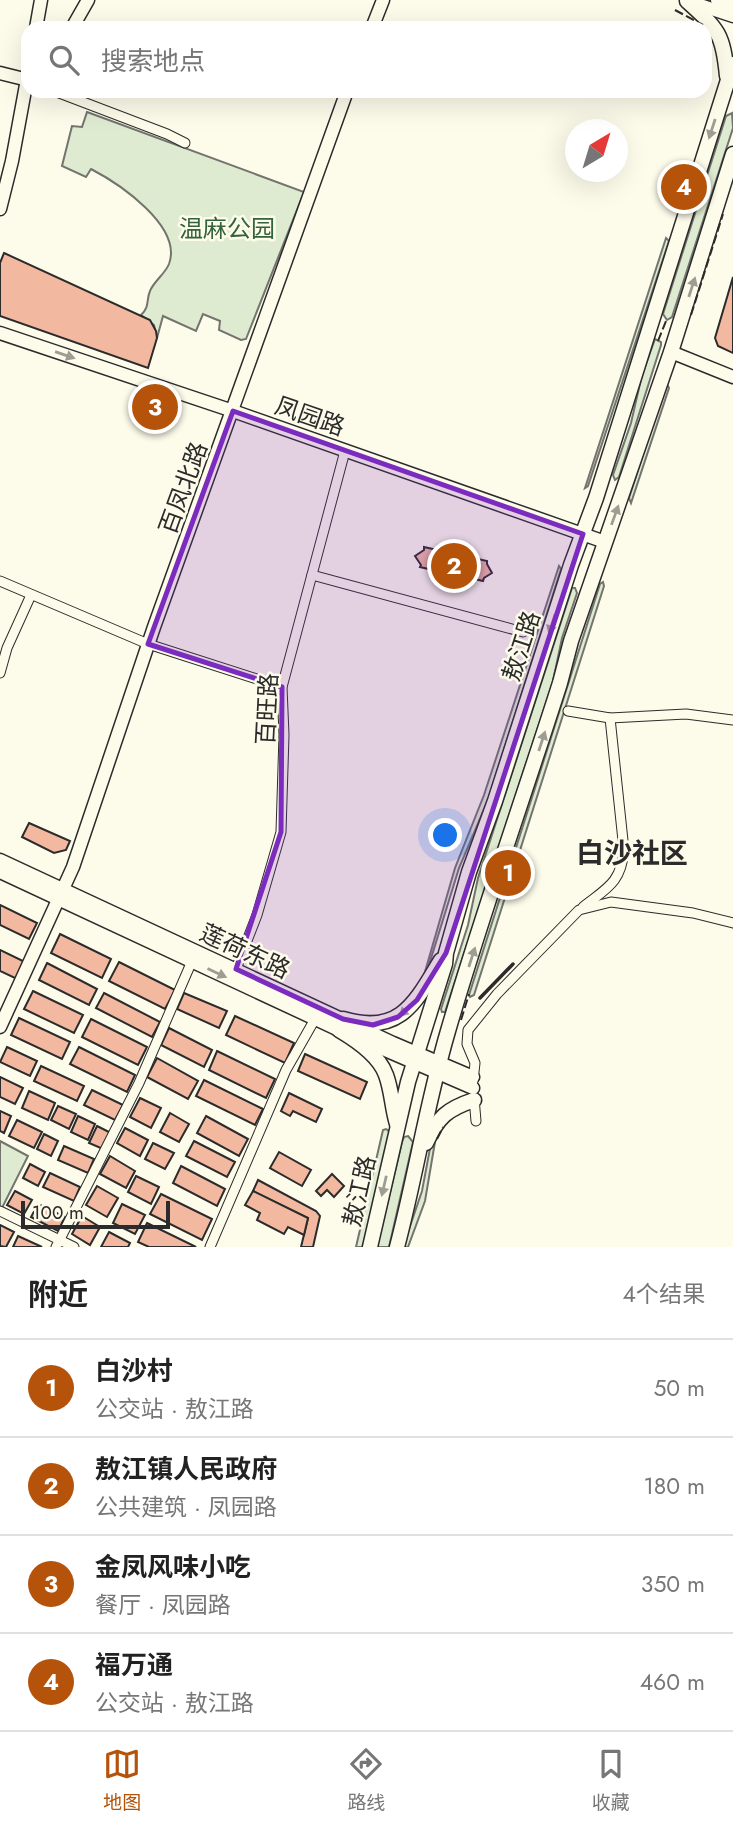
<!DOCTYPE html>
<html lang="zh">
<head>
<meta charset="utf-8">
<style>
  :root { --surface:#fff; --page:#f2f2f2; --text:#222; --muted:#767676; --line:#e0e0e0; --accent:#b45309 }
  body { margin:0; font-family:Jost,"Noto Sans SC",sans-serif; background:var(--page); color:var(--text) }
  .compass { position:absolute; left:565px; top:119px; width:63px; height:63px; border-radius:50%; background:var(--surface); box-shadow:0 7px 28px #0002; rotate:38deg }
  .scale { position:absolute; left:21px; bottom:18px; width:149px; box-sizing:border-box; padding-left:7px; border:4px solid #2b2b2b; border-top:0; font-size:19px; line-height:24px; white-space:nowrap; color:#2b2b2b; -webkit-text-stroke:5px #fdfbea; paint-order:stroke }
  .you { position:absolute; left:446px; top:836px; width:24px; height:24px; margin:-18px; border:5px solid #fff; border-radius:50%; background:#1a73e8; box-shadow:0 0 0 10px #1a73e833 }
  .badge { display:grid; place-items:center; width:46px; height:46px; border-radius:50%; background:var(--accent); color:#fff; font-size:23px; font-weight:700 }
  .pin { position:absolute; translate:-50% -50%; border:4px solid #fff; box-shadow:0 2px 7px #0006 }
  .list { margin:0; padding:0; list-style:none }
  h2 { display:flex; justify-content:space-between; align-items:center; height:91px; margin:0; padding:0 28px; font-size:30px }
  h2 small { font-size:23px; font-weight:400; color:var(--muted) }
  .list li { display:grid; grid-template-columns:46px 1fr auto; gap:21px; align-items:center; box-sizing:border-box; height:98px; padding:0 28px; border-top:2px solid var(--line) }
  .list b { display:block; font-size:26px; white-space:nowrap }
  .list p { margin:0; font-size:23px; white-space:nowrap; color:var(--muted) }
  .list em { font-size:23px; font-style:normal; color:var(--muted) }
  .icon { flex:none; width:38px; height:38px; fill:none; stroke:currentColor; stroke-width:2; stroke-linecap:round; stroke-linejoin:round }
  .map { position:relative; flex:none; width:733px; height:1247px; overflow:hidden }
  .search { position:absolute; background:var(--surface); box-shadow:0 7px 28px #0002; left:21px; right:21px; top:21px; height:77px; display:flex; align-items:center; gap:18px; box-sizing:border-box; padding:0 24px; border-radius:21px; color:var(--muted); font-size:26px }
  .sheet { height:483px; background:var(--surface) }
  nav { display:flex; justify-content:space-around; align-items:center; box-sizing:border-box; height:98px; border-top:2px solid var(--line); background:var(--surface); font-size:19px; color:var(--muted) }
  nav a { display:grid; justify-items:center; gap:4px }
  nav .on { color:var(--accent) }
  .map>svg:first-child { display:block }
  .green { fill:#deebd1; stroke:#74746e; stroke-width:2 }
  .building { fill:#f2b8a0; stroke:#2b2b2b; stroke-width:2 }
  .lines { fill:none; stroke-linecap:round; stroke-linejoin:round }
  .street-casing { stroke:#2b2b2b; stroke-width:11 }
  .secondary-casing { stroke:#2b2b2b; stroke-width:15 }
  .primary-casing { stroke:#2b2b2b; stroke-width:17 }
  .street { stroke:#fdfbea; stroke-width:9 }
  .secondary { stroke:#fdfbea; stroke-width:12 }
  .primary { stroke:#fdfbea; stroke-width:14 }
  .fence { stroke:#2b2b2b; stroke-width:2; stroke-dasharray:9 3.5; stroke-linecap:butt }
  .wall { stroke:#2b2b2b; stroke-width:3.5 }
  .oneway { fill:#9e9d94 }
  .marked { fill:#7b2cbf; fill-opacity:0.2; stroke:#7b2cbf; stroke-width:5; stroke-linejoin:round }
  .labels { text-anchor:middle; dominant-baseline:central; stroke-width:5; stroke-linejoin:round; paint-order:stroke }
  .park-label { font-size:24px; fill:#34623c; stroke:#fdfbea }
  .street-label { font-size:24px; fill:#2b2b2b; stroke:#fdfbea }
  .quarter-label { font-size:28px; font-weight:bold; fill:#2b2b2b; stroke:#fdfbea }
</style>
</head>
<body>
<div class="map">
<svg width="733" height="1247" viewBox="0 0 733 1247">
  <rect width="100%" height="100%" fill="#fdfbea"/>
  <!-- green -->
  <g class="green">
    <path d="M87,112L304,192L246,339L241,340L219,330L220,321L203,314L196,331L163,316L157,338L154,325L141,315C150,307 146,300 150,291C154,281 165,274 169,264C183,226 118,183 91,169L86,177L62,166L72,126L82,127Z"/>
    <path d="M732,113L733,128L672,317L667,320L663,314L726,116Z"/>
    <path d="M666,238L669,241L588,486L585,488Z"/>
    <path d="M655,339L661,342V345L619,477L615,480L613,475L631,423L642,375Z"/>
    <path d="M668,386L669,388L631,503L629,498L665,387Z"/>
    <path d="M559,566L561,569L488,800L459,868L424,981L422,982L455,868L484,795Z"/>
    <path d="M603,582L604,586L474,995L470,997L469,995L600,584Z"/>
    <path d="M572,588H575L577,593L562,638L553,681L445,1012H442L441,1009L468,925L478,878Z"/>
    <path d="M386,1129L390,1132L363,1247H356L383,1130Z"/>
    <path d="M408,1136L413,1142L389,1247H377L402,1142L404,1137Z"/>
    <path d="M436,1136L425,1201L408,1247H403L422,1191L432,1138Z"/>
    <path d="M0,1141L28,1156L2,1208L0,1207Z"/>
  </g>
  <!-- building -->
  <g class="building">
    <path d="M4,253L150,320L156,331L157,338L148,368L0,316V263Z"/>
    <path d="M733,277V353L718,346L715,338Z"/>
    <path d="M424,547L487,561V564L492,573L484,578L483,581L462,576L460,586L439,582L441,572L420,567L421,565L415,556L424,550Z"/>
    <path d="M29,823L70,841L66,850L54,853L22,837Z"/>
    <path d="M0,905L37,923L29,939L0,925Z"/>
    <path d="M60,934L111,959L102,978L51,953Z"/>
    <path d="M0,950L25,962L17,979L0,971Z"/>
    <path d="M119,962L175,990L165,1009L109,981Z"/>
    <path d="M47,963L97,989L89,1005L39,980Z"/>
    <path d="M33,991L83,1015L74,1033L24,1009Z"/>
    <path d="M104,993L160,1022L152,1037L96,1008Z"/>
    <path d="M184,993L227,1011L219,1028L177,1009Z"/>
    <path d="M235,1016L294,1043L285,1063L226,1035Z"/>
    <path d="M19,1018L70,1042L62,1059L11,1035Z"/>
    <path d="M91,1019L147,1047L138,1065L82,1037Z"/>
    <path d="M169,1028L212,1050L204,1067L161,1045Z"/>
    <path d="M7,1047L37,1061L30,1076L0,1062Z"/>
    <path d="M79,1047L135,1075L127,1092L70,1064Z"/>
    <path d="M217,1051L275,1079L266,1098L209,1070Z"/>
    <path d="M305,1054L367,1082L360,1099L298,1071Z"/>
    <path d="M157,1058L198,1081L188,1099L147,1077Z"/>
    <path d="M41,1066L84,1086L77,1101L34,1081Z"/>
    <path d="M0,1077L23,1088L15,1104L0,1097Z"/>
    <path d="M204,1080L263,1109L255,1125L196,1096Z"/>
    <path d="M92,1090L123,1105L115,1120L84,1105Z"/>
    <path d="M29,1091L55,1103L48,1120L22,1108Z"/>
    <path d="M289,1093L322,1109L316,1122L293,1111L290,1116L281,1111Z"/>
    <path d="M140,1098L161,1108L151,1128L130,1117Z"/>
    <path d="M58,1106L76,1114L69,1129L51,1120Z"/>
    <path d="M0,1111L11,1116L4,1133L0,1131Z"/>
    <path d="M170,1113L189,1124L179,1142L160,1132Z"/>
    <path d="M78,1116L95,1124L88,1140L71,1132Z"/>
    <path d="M206,1116L248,1139L239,1156L197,1133Z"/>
    <path d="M17,1120L42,1132L34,1148L9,1136Z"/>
    <path d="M97,1126L111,1133L103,1149L89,1143Z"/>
    <path d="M125,1128L148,1140L140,1156L117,1143Z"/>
    <path d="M44,1134L58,1141L51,1156L37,1149Z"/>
    <path d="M194,1141L235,1162L227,1177L186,1156Z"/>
    <path d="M153,1143L174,1153L165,1169L145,1159Z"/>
    <path d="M64,1146L94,1159L88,1173L58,1160Z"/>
    <path d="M279,1152L311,1170L302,1186L270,1168Z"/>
    <path d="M110,1156L135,1171L126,1188L100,1174Z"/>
    <path d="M30,1164L45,1172L38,1186L23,1178Z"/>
    <path d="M181,1166L225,1189L217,1206L173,1183Z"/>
    <path d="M50,1173L80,1187L74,1201L43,1187Z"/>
    <path d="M332,1174L344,1186L334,1197L327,1190L321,1196L316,1191Z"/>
    <path d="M136,1176L159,1187L151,1204L128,1192Z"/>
    <path d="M258,1180L316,1211L320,1216L313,1247H301L308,1218L253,1191Z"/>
    <path d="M97,1186L118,1198L107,1217L86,1205Z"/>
    <path d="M15,1191L32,1200L24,1214L7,1205Z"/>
    <path d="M253,1191L308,1218L304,1235L288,1227L284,1234L257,1220L260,1213L245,1205Z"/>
    <path d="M161,1194L212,1219L202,1240L150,1214Z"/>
    <path d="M38,1204L65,1217L58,1231L31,1217Z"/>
    <path d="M122,1204L145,1215L135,1234L113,1223Z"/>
    <path d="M82,1216L100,1227L90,1245L72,1234Z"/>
    <path d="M147,1223L196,1247H149L138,1242Z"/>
    <path d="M0,1225L14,1232L6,1247L0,1246Z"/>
    <path d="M109,1232L130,1243L128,1247H101Z"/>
    <path d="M18,1236L42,1247H13Z"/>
  </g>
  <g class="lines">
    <defs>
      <g id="street">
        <path d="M54,91L167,134L185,143"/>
        <path d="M312,575L523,632"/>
        <path d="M0,581L148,644L282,687"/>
        <path d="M0,673L7,648L31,595"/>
        <path d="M568,711L610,718L686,714L733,720"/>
        <path d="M583,907C607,888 621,883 624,850L610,718"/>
        <path d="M236,969L257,915L281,832L284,735L282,687L345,451"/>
        <path d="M473,1081L475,1063L467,1044L468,1030L497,994L579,910L611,902L693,913L733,923"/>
        <path d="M474,1098L476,1121"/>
        <path d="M0,1211L74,1247"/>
        <path d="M56,1247L139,1083L192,961"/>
        <path d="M210,1247L286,1070L315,1019"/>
      </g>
      <g id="secondary">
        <path d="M717,0L733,6"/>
        <path d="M688,1L733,16"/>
        <path d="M36,28L41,0"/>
        <path d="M72,28L88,0"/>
        <path d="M372,28L383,0"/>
        <path d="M0,73L28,80"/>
        <path d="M0,209L12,161L28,74"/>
        <path d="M0,333L233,411L605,542"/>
        <path d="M671,352L733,377"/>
        <path d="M0,860L393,1043L473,1077"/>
        <path d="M0,872L339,1030L473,1088"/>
        <path d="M0,1027L73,867L154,627L347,91"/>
      </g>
      <g id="primary">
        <path d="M687,1C718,29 723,33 727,76"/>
        <path d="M343,1019C400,1036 415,1003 441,960"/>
        <path d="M339,1030C356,1040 379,1055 386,1075C392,1091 392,1108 397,1124"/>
        <path d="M426,1143C438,1117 447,1109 474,1100"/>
        <path d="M370,1247L408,1082L445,964L446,953L469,872L495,801L571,565L596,498L733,64"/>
        <path d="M397,1247C416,1175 427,1102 448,1031C482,914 523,799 560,683L571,641L671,352L733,154"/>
      </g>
    </defs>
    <!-- street casing -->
    <use href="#street" class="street-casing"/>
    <!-- secondary casing -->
    <use href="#secondary" class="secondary-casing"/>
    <!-- primary casing -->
    <use href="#primary" class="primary-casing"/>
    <!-- street -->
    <use href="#street" class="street"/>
    <!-- secondary -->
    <use href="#secondary" class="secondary"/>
    <!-- primary -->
    <use href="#primary" class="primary"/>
    <!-- fence -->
    <g class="fence">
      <path d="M675,10L703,25"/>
      <path d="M691,315L723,214"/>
      <path d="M658,341L666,321"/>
      <path d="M461,1020L469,994"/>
      <path d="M437,1139L443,1127"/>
    </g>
    <!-- wall -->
    <path class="wall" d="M480,998L513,964"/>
  </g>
  <!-- one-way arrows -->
  <defs><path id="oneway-solid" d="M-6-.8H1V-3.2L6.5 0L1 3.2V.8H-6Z" transform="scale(1.75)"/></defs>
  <g class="oneway">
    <use href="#oneway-solid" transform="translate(712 129) rotate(108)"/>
    <use href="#oneway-solid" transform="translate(692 287) rotate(-72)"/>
    <use href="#oneway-solid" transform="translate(65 355) rotate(19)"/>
    <use href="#oneway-solid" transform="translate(615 515) rotate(-70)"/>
    <use href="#oneway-solid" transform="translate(552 624) rotate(108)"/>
    <use href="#oneway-solid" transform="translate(542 741) rotate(-72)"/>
    <use href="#oneway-solid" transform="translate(472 957) rotate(-72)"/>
    <use href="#oneway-solid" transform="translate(217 973) rotate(25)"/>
    <use href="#oneway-solid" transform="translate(407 1009) rotate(136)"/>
    <use href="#oneway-solid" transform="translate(384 1186) rotate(103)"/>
  </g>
  <!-- marked area -->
  <path class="marked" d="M233,411L583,534L446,953L417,1000L398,1017L373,1025L343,1019L236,969L281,832L282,687L148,644Z"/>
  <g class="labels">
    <!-- park labels -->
    <g class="park-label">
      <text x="227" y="228">温麻公园</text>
    </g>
    <!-- street labels -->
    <g class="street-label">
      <text transform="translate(310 416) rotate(19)">凤园路</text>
      <text transform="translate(183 488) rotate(-70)">百凤北路</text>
      <text transform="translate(521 646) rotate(-72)">敖江路</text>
      <text transform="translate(267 709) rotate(-87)">百旺路</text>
      <text transform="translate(245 951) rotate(25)">莲荷东路</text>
      <text transform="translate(359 1191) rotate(-77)">敖江路</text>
    </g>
    <!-- quarter labels -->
    <g class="quarter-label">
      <text x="632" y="853">白沙社区</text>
    </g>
  </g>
</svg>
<svg class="compass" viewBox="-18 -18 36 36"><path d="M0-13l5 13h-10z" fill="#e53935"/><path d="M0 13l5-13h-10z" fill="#767676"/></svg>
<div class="scale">100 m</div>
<div class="you"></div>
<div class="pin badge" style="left:508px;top:873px">1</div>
<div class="pin badge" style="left:454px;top:566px">2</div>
<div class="pin badge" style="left:155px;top:407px">3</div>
<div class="pin badge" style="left:684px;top:187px">4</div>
<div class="search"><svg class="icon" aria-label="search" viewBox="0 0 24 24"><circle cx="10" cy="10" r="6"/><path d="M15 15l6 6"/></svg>搜索地点</div>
</div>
<section class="sheet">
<h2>附近<small>4个结果</small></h2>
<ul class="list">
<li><span class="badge">1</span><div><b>白沙村</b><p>公交站 · 敖江路</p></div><em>50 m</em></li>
<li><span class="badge">2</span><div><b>敖江镇人民政府</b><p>公共建筑 · 凤园路</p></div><em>180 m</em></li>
<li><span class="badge">3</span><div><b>金凤风味小吃</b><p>餐厅 · 凤园路</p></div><em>350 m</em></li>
<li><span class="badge">4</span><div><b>福万通</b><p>公交站 · 敖江路</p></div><em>460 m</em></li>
</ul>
</section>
<nav>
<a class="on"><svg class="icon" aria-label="map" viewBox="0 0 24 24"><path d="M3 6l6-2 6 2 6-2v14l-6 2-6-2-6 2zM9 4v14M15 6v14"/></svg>地图</a>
<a><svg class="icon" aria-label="directions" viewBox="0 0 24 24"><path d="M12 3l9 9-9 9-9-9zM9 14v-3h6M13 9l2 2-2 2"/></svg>路线</a>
<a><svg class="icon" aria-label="saved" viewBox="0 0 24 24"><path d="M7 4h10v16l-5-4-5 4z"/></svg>收藏</a>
</nav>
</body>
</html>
